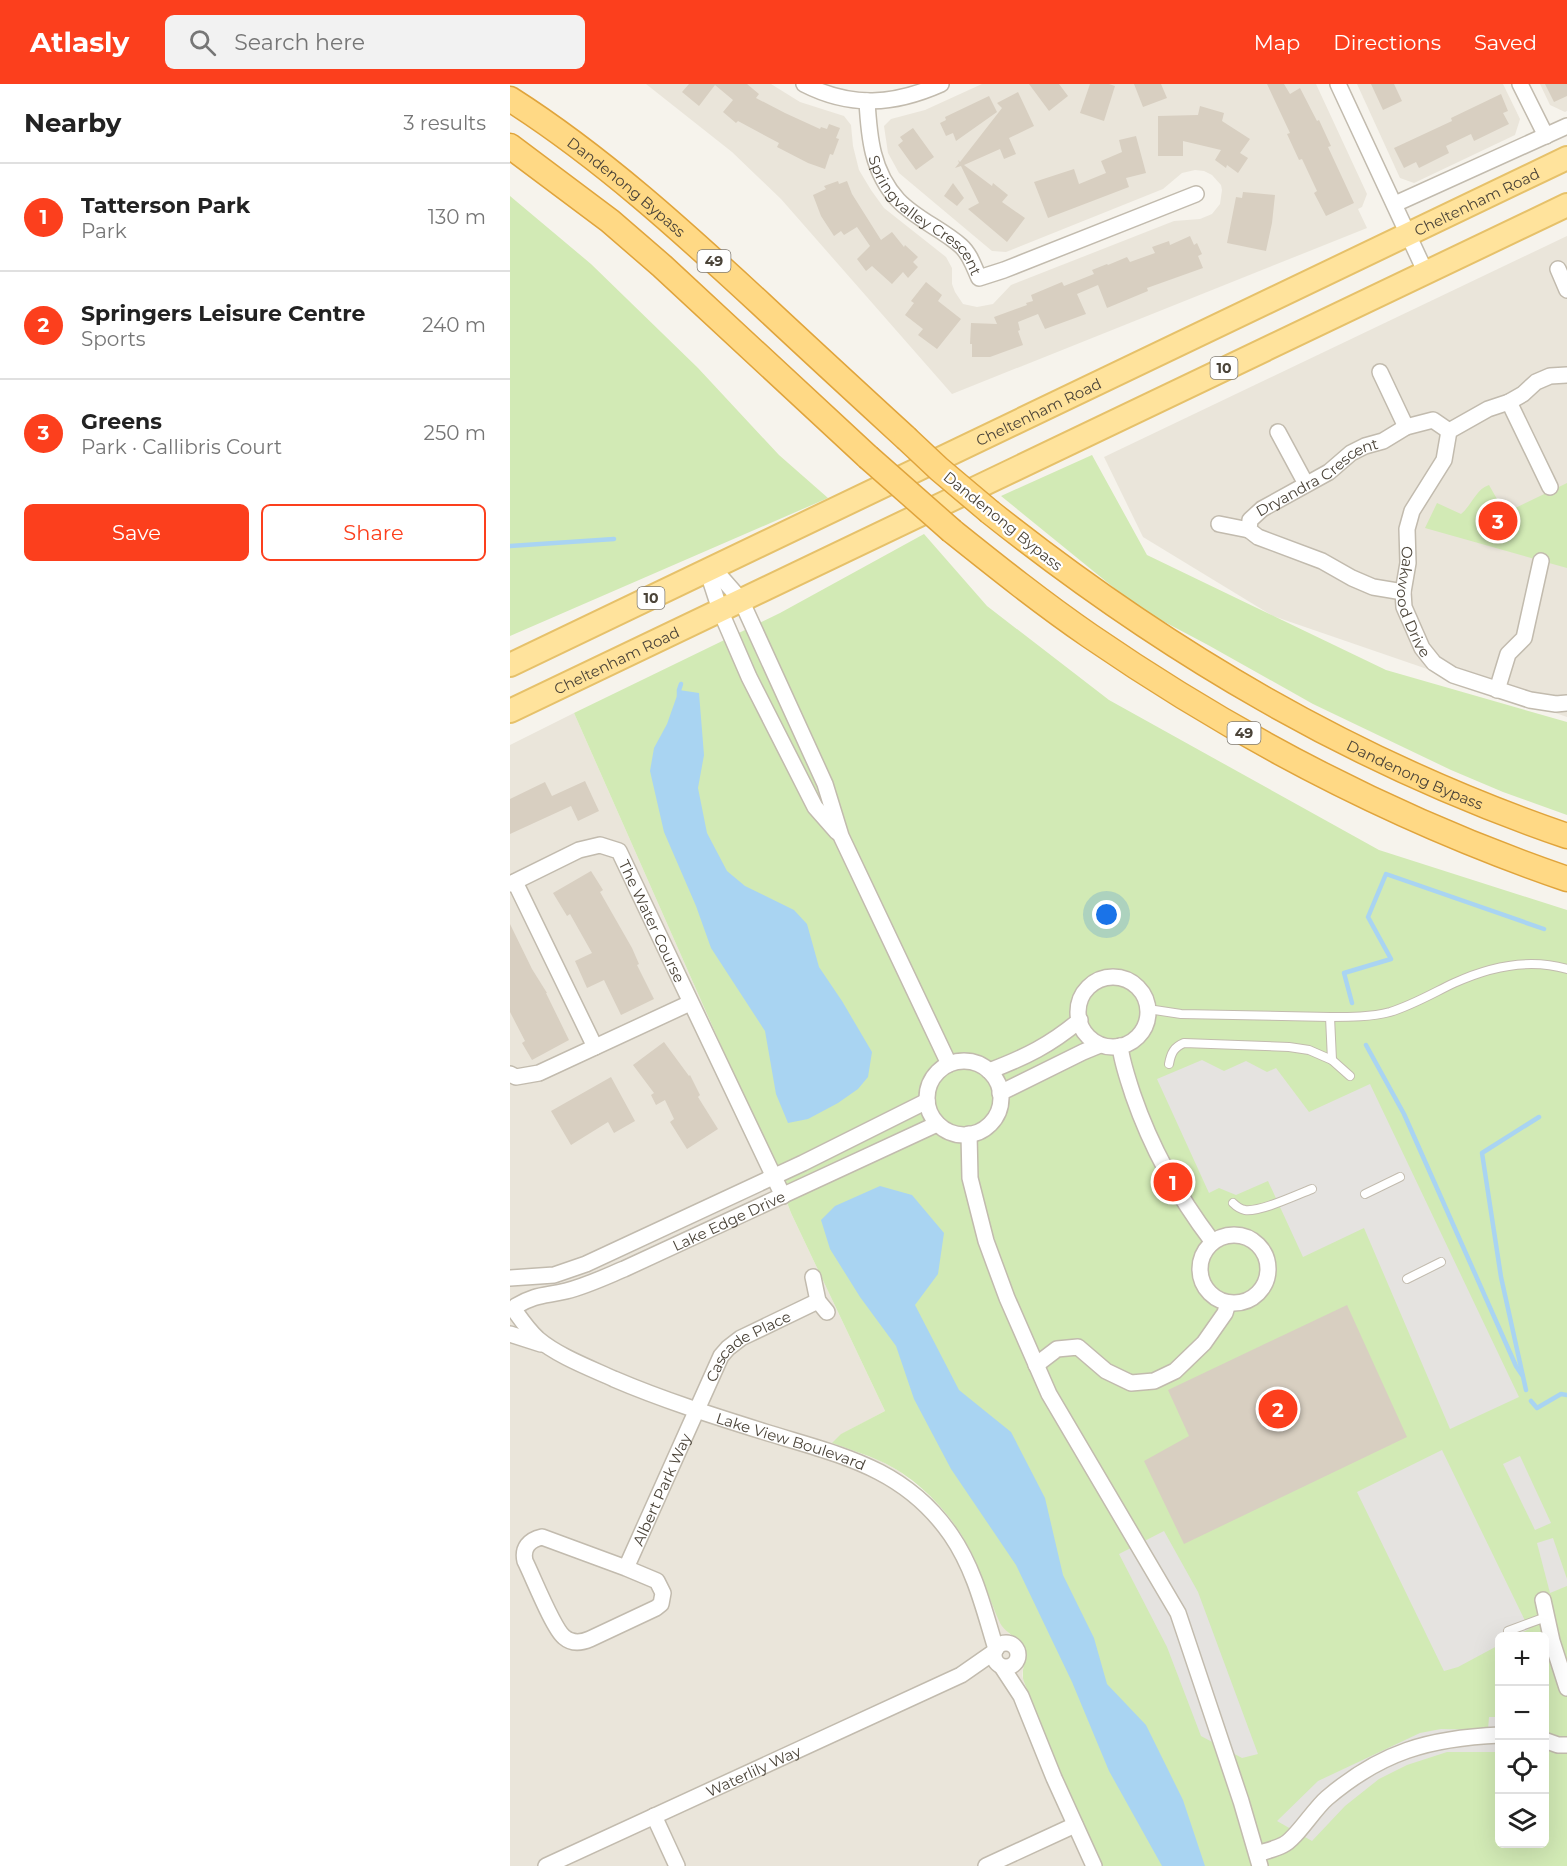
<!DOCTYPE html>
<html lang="en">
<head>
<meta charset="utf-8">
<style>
  :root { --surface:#fff; --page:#f2f2f2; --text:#222; --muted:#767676; --line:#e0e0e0; --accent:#fc3f1d }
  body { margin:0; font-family:Montserrat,sans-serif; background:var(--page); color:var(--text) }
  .controls { position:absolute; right:18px; bottom:18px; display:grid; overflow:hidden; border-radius:9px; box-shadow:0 6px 24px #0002 }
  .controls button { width:54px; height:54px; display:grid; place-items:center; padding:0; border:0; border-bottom:2px solid var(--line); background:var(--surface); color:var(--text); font:30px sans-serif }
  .you { position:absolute; left:597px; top:831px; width:21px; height:21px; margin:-15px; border:4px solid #fff; border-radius:50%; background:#1a73e8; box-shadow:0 0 0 9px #1a73e833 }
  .badge { display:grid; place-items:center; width:39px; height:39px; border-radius:50%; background:var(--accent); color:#fff; font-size:20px; font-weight:700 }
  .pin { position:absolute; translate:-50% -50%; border:3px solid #fff; box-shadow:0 2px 6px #0006 }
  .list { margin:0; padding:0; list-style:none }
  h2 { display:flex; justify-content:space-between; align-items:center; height:78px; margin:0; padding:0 24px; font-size:26px }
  h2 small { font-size:20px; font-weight:400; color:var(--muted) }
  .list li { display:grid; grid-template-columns:39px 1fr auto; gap:18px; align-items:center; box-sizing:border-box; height:108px; padding:0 24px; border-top:2px solid var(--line) }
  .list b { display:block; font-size:22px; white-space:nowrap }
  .list p { margin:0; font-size:20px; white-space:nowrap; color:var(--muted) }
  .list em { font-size:20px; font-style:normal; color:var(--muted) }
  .actions { display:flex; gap:12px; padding:18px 24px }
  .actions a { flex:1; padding:14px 0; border:2px solid var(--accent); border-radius:9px; text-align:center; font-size:21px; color:var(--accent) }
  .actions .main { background:var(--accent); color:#fff }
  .icon { flex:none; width:33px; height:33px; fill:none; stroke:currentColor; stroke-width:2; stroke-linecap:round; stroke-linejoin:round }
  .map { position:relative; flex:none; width:1057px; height:1782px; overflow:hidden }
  header { display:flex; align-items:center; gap:36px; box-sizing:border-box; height:84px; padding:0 30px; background:var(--accent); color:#fff }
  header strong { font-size:28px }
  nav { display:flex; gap:33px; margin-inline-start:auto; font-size:21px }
  .search { width:420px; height:54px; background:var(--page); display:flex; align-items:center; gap:15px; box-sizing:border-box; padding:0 21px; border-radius:9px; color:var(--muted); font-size:22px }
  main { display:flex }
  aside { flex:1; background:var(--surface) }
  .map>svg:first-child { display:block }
  .residential { fill:#eae5da }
  .green { fill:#d2eab5; fill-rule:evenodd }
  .parking { fill:#e5e3e0 }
  .water { fill:#a9d4f2 }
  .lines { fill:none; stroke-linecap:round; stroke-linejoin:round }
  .stream { stroke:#a9d4f2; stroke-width:4.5 }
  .building { fill:#d8cfc1 }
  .service-casing { stroke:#c2bbae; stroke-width:10 }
  .minor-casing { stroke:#c2bbae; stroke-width:18 }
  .primary-casing { stroke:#e6c16a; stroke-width:26 }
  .trunk-casing { stroke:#e0a43c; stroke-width:27 }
  .service { stroke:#fff; stroke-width:8 }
  .minor { stroke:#fff; stroke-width:15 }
  .primary { stroke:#ffe39c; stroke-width:22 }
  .trunk { stroke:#ffd985; stroke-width:24 }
  .trunk-bridge-casing { stroke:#e0a43c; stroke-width:27; stroke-linecap:butt }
  .trunk-bridge { stroke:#ffd985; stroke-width:24 }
  .labels { text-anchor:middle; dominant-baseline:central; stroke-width:4.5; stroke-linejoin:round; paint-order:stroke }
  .shield { fill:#fff; stroke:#817c74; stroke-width:1.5 }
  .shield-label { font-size:14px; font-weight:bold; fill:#4b4439 }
  .street-label { font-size:15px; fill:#4b4439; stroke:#fff }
</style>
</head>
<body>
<header>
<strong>Atlasly</strong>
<div class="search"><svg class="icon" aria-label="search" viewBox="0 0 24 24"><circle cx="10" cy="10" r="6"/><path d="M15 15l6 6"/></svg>Search here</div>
<nav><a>Map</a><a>Directions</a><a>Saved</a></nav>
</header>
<main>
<aside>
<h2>Nearby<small>3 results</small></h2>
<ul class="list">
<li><span class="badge">1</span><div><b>Tatterson Park</b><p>Park</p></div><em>130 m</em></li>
<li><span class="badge">2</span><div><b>Springers Leisure Centre</b><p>Sports</p></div><em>240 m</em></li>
<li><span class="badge">3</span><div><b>Greens</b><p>Park · Callibris Court</p></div><em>250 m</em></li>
</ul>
<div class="actions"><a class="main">Save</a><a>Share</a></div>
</aside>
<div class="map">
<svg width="1057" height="1782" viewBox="0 0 1057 1782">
  <rect width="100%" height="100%" fill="#f6f3ec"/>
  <!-- residential -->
  <g class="residential">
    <path d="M136,0H261L290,18L334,32L341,41L343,62L349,86L361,106L374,124L436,173L442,184V200L445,208L453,220L467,223L483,220L501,201L664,137L690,135L702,130L710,120L712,106L711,101L702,91L694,87L685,86L672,89L653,105L496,168L482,167L389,89L378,69L374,42L381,35L415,26L472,0H806L857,110L852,123L848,125L857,144L442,310L271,115L222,68Z"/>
    <path d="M847,0H993L1010,35L1005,51L904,99L890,94Z"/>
    <path d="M1030,0H1057V27L1055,28L1040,21Z"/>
    <path d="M1057,152V633L763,532L633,453L594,373Z"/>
    <path d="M64,629L258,1068L281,1129L375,1327L332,1350L323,1359L371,1377L389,1387L423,1415L449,1447L472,1493L490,1538L500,1551L510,1559L513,1563L515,1575L512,1591L514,1598L562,1718L592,1782H0V661Z"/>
  </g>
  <!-- green -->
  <g class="green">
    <path d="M0,112L81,180L188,284L269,371L318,414L0,552Z"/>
    <path d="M582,371L637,471L876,586L1057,638V731L993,708L941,686L803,620L698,561L630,525L491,412Z"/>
    <path d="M1057,399V484L915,444L927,419L951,430C962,421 966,405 979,401L995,429Z"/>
    <path d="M414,450L477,522L599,616L869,766L1057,826V1782H592L562,1718L514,1598C510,1587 517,1577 514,1566C510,1554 496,1550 490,1539C479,1515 472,1490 460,1466C441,1429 408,1394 370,1377C355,1370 338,1365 322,1359L331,1350L375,1327L281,1129L258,1068L64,629L270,529ZM990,1552H1034V1760H990Z"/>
  </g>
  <!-- parking -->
  <g class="parking">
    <path d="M692,976L714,987L736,977L757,988L766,984L799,1028L860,1000L1009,1313L940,1345L854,1144L793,1173L758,1097L726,1111L709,1104L699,1109L647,995Z"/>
    <path d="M932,1366L1019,1545L1005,1552H990L989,1561L948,1583L934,1587L847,1408Z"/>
    <path d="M1010,1372L1041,1439L1025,1446L993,1380Z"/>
    <path d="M654,1447L688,1508L748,1670L732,1674L691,1652L657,1563L609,1470Z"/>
    <path d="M1043,1454L1057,1495V1502L1040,1509L1027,1459Z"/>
    <path d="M979,1633H989V1668H937L897,1681L869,1695L835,1722L802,1757L767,1737L808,1697L910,1649L931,1645L978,1646Z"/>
  </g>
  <!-- water -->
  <g class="water">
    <path d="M169,606L189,609L194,671L188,704L197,749L217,787L235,802L284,826L297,840L309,883L332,917L362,968L358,993L348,1005L328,1019L298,1035L278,1039L266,1010L255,947L201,864L186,822L154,748L140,687L144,664L157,640Z"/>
    <path d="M370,1102L402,1111L434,1149L428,1190L405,1221L449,1306L501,1348L535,1414L553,1491L584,1554L597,1600L636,1641L673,1716L695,1782H652L599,1687L562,1598L506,1481L441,1385L404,1315L386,1262L350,1213L320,1165L311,1136L325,1122Z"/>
  </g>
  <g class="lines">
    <!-- stream -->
    <g class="stream">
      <path d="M0,462L104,455"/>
      <path d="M169,612V606L171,600"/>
      <path d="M842,919L834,889L881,875L858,833L876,790L1034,845"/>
      <path d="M856,961L894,1030L1006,1282L1012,1291"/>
      <path d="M1016,1306L991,1193L972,1069L1029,1033"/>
      <path d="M1021,1317L1027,1324L1051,1310L1057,1311"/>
    </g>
  </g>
  <!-- building -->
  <g class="building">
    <path d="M179,0H237L249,10L246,14L275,29L310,45L311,43L317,45L319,40L330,44L326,54L329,55L323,71L320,70L315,85L298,79L267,63L269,59L228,37L226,39L213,28L223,16L205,1L189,22L172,8Z"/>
    <path d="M519,0H549L558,12L539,27Z"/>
    <path d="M580,0H599L605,2L594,37L570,29Z"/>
    <path d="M624,0H651L657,14L633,23Z"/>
    <path d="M757,0H774L780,10L790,4L807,37L809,36L821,62L818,63L844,119L816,132L804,109L807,107L792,75L789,76L777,50L780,49Z"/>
    <path d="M861,0H884L892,17L873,26Z"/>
    <path d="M1035,0H1057V12L1044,18Z"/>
    <path d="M508,8L524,42L499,54L506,70L494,75L490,65L454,81L482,102L483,99L498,111L492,118L515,134L497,158L458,125L469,119L451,82L445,84L449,79L448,76L450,78L492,24L487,19Z"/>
    <path d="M991,10L998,27L993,29L999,40L964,57L961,50L936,62L939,69L909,84L906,78L894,84L884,64L942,37L941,34Z"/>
    <path d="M479,12L487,28L446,57L443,49L436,52L430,39L436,36L435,33Z"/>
    <path d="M690,22L714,29L712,37L740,55L730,69L738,74L728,89L717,81L716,84L705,76L711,66L673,57V72H648V32L688,31Z"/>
    <path d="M403,44L424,73L406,86L388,61L393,57L390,53Z"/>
    <path d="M626,52L636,89L616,94L619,103L538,134L524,98L564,85L569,100L596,89L591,77L612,68L609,56Z"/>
    <path d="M328,97L329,100L337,97L342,110L371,156L382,148L394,163L395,161L408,173L403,178L408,183L398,194L393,188L382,200L362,182L356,187L347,175L360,162L347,143L334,151L331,147L324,152L311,132L303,111L316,105L314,102Z"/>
    <path d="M443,99L454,114L447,122L434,112Z"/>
    <path d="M733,108L765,111L762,139L756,167L717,159L726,113L732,114Z"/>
    <path d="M680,152L684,161L687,159L692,170L688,172L693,184L637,204L638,207L597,224L588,201L567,210L576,230L535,245L528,230L508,238L510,246L508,247L513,261L480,273H462V260H460L461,239L487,240L484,233L517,221L516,219L523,217L521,211L552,198L554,202L584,190L582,186L597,180L598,181L617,173L620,178L645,169L642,163L659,157L660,161Z"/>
    <path d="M416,198L432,211L428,217L451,235L427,265L408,251L413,245L395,231L404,219L401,217Z"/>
    <path d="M75,697L89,727L68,737L61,722L0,750V715L35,698L42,712Z"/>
    <path d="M81,787L93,806L90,808L122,864L129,880L127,881L144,915L111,931L94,896L77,904L65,877L82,869L60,830L57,832L43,809Z"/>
    <path d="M0,840L22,885L37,909H36L59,956L22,976L12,959L15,957L0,928Z"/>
    <path d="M154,958L179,992L180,991L190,1011L188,1013L208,1045L177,1065L160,1038L164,1035L155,1016L146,1021L141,1011L144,1009L123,981Z"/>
    <path d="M101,993L125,1037L104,1049L98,1038L61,1061L41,1027Z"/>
    <path d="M837,1221L897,1353L674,1460L634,1377L679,1352L658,1306Z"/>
  </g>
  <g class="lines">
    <defs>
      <g id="service">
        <path d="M638,925L671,930L820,933L822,976L840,992"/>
        <path d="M820,933C840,933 861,933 880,928C903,921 923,909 944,899C979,883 1019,874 1057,885"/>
        <path d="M659,980C661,969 664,963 674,959L779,963L799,966L822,976"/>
        <path d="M855,1110L890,1093"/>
        <path d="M723,1119C726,1122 730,1125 735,1126C751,1128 786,1111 802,1105"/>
        <path d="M897,1195L931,1178"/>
        <path d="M998,1547L1036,1533"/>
      </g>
      <g id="minor">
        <path d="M294,0C341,24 384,21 431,0"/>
        <path d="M828,0L915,187"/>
        <path d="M1010,0L1036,52"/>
        <path id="s1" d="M357,17C359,53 362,88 388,116C406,135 432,145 451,162C460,170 464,183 469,194L494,186L686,110"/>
        <path d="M885,120L1057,42"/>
        <path d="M1048,185L1057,206"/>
        <path d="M870,288L896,343"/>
        <path id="s2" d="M1057,291L1040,292L1026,298L1013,310L999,318L978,325L939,347L934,376L902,427L897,445L898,479L893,508L894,523L912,564L924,579L943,591L1020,616L1046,620L1057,619"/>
        <path d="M999,318L1040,403"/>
        <path d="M768,348L796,400"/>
        <path d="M709,440L739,446"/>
        <path d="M203,484L231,516L315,700L331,752L439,980"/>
        <path d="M197,486L210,526L239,593L305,723L327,748"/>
        <path id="s3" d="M893,508L863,503L842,494L812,477L748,453L739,446L740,436L752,425L819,388L841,369L855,362L873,357L896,343L923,336L939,347"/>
        <path d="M987,606L998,570L1014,554L1031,477"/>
        <path d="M5,798L85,963"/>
        <path id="s4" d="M0,800L69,766L90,761L109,767L273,1112"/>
        <circle cx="603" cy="928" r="35"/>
        <path d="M610,962C612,979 618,995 623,1011C642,1066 667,1111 702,1157"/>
        <circle cx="454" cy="1014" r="37"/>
        <path d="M479,987C516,973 540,961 570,936"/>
        <path d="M0,990L6,993L29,989L180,919"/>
        <path d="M490,1009L573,968L590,961"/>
        <path d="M459,1050L460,1094L476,1157L497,1214L539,1310L668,1529L731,1717L750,1782"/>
        <circle cx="724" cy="1185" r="34"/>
        <path d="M303,1193L308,1217L317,1228"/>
        <path d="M0,1194L44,1191L76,1180L293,1079L417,1017"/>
        <path id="s5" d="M6,1222C26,1210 35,1212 56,1207C76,1202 95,1193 114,1185L427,1040"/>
        <path id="s6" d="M5,1227C12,1237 19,1247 28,1255C48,1272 80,1284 104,1295C153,1316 204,1332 255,1348C329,1371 394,1383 441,1451C465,1486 474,1526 486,1565"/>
        <path d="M0,1250L31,1260"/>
        <path d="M526,1281L547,1265L568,1263L596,1287L621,1299L644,1297L665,1287L694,1259L715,1229L718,1219"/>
        <path id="s7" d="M116,1484L147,1497L153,1509L151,1520L146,1524L80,1555C71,1559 62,1560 54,1553C43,1544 23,1493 15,1477C12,1464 19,1456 32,1453L116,1484L211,1272L218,1264L231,1254L308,1217"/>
        <path d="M1033,1516L1042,1557L1057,1604"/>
        <circle cx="496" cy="1571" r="12"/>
        <path d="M492,1583L511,1612L544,1694L584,1782"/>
        <path d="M1034,1656L1048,1661H1057"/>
        <path d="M144,1732L167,1782"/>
        <path d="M747,1770C756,1767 765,1765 773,1761C785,1756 804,1725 817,1714C871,1668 919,1654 990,1651"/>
        <path id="s8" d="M36,1782L451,1591L484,1568"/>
        <path d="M476,1782L565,1741"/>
      </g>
      <g id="primary">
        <path id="s9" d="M0,581L1057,74"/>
        <path id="s10" d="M0,627L1057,121"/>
      </g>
      <g id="trunk">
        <path id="s11" d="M0,15C91,73 172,147 251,220C299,265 347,309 396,354"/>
        <path d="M0,62L100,137L152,182L358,373"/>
        <path id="s12" d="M480,428C656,568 844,679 1057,752"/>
        <path d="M442,447C487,483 532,519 580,552C727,653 888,737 1057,795"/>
      </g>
    </defs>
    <!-- service casing -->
    <use href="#service" class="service-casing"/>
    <!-- minor casing -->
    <use href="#minor" class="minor-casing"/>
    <!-- primary casing -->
    <use href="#primary" class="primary-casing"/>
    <!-- trunk casing -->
    <use href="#trunk" class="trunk-casing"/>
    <!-- service -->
    <use href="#service" class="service"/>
    <!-- minor -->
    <use href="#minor" class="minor"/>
    <!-- primary -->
    <use href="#primary" class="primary"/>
    <!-- trunk -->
    <use href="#trunk" class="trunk"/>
    <defs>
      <g id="trunk-bridge">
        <path d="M396,354L429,385L480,428"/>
        <path d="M358,373L442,447"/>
      </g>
    </defs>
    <!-- trunk-bridge casing -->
    <use href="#trunk-bridge" class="trunk-bridge-casing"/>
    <!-- trunk-bridge -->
    <use href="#trunk-bridge" class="trunk-bridge"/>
  </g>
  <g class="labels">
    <!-- shield labels -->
    <g class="shield">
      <rect x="187.5" y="166" width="33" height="22" rx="4.5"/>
      <rect x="700.5" y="273" width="27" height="22" rx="4.5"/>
      <rect x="127.5" y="503" width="27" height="22" rx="4.5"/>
      <rect x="717.5" y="638" width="33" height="22" rx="4.5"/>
    </g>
    <g class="shield-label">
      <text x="204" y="177">49</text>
      <text x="714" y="284">10</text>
      <text x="141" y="514">10</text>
      <text x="734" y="649">49</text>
    </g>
    <!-- street labels -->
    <g class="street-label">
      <text stroke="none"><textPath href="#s11" startOffset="146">Dandenong Bypass</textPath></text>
      <text stroke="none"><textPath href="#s9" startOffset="1072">Cheltenham Road</textPath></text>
      <text stroke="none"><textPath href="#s1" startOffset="136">Springvalley Crescent</textPath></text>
      <text stroke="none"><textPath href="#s9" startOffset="586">Cheltenham Road</textPath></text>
      <text stroke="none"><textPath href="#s3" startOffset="258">Dryandra Crescent</textPath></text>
      <text transform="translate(493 437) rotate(39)">Dandenong Bypass</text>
      <text stroke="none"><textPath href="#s2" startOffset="316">Oakwood Drive</textPath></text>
      <text stroke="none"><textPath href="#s10" startOffset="118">Cheltenham Road</textPath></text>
      <text stroke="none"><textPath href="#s12" startOffset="501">Dandenong Bypass</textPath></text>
      <text stroke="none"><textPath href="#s4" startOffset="196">The Water Course</textPath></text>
      <text stroke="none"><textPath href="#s5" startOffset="230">Lake Edge Drive</textPath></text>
      <text stroke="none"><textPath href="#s7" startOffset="633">Cascade Place</textPath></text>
      <text stroke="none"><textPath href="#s6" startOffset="310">Lake View Boulevard</textPath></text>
      <text stroke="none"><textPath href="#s7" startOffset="460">Albert Park Way</textPath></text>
      <text stroke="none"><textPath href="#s8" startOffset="228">Waterlily Way</textPath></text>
    </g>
  </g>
</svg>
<div class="controls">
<button>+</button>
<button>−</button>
<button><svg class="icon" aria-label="locate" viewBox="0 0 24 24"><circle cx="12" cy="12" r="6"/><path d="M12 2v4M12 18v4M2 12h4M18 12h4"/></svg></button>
<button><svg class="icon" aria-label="layers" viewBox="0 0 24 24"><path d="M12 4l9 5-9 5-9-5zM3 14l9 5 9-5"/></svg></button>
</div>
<div class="you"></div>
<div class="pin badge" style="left:663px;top:1098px">1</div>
<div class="pin badge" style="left:768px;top:1325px">2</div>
<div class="pin badge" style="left:988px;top:437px">3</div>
</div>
</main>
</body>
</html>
